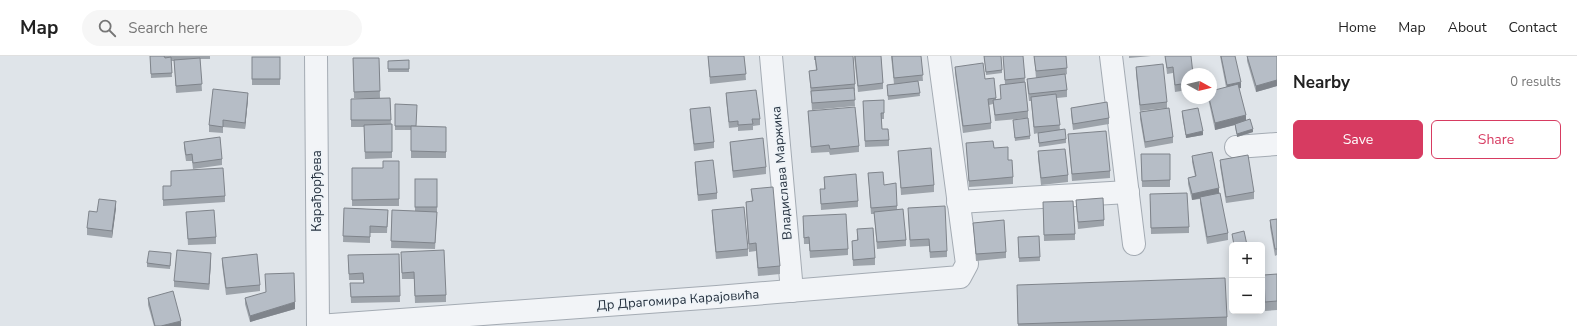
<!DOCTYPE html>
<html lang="en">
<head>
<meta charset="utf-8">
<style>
  :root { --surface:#fff; --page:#f6f6f6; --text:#222; --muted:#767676; --line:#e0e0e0; --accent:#d73b61 }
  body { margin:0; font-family:"Nunito Sans",sans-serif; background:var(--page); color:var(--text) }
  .controls { position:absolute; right:12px; bottom:12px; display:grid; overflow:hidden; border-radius:6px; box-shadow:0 2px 10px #0003 }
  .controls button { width:36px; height:36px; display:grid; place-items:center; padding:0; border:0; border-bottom:1px solid var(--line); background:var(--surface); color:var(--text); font:20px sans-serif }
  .compass { position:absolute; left:1181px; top:12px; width:36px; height:36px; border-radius:50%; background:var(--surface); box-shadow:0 2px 10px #0003; rotate:98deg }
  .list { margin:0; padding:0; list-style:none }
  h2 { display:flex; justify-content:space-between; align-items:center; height:52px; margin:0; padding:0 16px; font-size:17px }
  h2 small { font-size:13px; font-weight:400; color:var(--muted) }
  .actions { display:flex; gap:8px; padding:12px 16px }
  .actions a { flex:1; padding:9px 0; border:1px solid var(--accent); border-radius:6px; text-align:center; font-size:14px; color:var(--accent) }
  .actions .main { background:var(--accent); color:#fff }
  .icon { flex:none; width:22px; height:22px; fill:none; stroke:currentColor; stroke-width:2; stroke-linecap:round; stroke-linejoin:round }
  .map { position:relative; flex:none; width:1277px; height:270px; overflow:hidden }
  header { display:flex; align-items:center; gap:24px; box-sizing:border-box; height:56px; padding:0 20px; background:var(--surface); border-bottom:1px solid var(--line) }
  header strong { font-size:19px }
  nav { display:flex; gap:22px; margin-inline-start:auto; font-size:14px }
  .search { width:280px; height:36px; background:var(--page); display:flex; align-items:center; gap:10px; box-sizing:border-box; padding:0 14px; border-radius:22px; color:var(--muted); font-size:15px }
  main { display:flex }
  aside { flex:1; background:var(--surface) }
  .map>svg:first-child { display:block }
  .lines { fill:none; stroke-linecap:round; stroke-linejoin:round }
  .minor-casing { stroke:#a4abb3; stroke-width:24 }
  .minor { stroke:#f2f4f7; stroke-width:22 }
  .wall { fill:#9da3aa }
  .shaded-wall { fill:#7f848b }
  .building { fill:#b6bdc6; stroke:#7f848b }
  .labels { text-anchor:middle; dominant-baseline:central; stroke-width:3; stroke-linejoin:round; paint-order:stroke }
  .street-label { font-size:13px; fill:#273341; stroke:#eef3f7 }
</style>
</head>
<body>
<header>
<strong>Map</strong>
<div class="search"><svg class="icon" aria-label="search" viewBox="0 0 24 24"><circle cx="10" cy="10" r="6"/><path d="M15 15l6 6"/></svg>Search here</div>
<nav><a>Home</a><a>Map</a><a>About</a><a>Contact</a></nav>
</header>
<main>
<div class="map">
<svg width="1277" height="270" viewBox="0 0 1277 270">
  <rect width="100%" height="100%" fill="#dfe4e9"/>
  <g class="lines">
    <defs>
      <g id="minor">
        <path d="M316,0L318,270"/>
        <path d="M771,0L792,235"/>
        <path d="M1111,0L1134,188"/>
        <path d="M1236,91L1277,88"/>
        <path d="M958,146L1128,136"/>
        <path d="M318,270L717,241L960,221L967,208L939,0"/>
      </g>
    </defs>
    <!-- minor casing -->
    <use href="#minor" class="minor-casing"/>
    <!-- minor -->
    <use href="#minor" class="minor"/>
  </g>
  <!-- wall -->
  <g class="wall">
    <path d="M150,0H210V3H200L202,35L176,37L174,5H171L172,21L151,22Z"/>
    <path d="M708,0H744L746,24L710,28Z"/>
    <path d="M814,0H853L855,28V35H854L855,50L812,54L809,15L816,14L815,4H814Z"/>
    <path d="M854,0H881L883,27V33L858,36Z"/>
    <path d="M891,0H921L923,25H918L920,40L888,44L887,29L894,28Z"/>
    <path d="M984,0L1002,14V17L986,19Z"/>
    <path d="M1003,0H1023L1025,26L1028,55V62L995,65L993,48L989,49L991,67V73L963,77L955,17V11L985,23L996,42V44L1001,43L1000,29L1005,28Z"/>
    <path d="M1034,0H1066L1067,18L1065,19L1067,34V41L1057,42L1060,74L1066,83V87L1039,91L1038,77L1034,78L1031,45H1029L1027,29V23L1036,22Z"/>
    <path d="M1129,0H1151L1129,2Z"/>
    <path d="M1165,0H1191L1187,18V34L1175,36L1173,17L1167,18Z"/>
    <path d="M1220,0H1235L1241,32H1239L1246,64L1253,76L1237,81L1235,71V69L1215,74L1208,42H1211L1226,31Z"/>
    <path d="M1247,0H1277V30L1256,36L1247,5Z"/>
    <rect x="252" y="1" width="28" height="28"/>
    <path d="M353,2H379L380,42H354Z"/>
    <path d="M409,4V16H388V5Z"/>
    <path d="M1136,11L1167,46V52L1173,81V87L1145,92L1140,63V56L1165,52L1140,55L1136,18Z"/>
    <path d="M726,37L760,63V69L753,70V74L738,75V71L729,72L726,43Z"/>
    <path d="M390,42L391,68H392V102L365,103L364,71H351V43Z"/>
    <path d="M248,43L245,73L223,71V77L209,76V69Z"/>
    <path d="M884,44V63H882V73L889,84V90L865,91L863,45Z"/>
    <path d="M395,48L416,70L446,71V102H411V74H395Z"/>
    <path d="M1071,52L1109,62V68L1073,74L1071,58Z"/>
    <path d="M690,53L714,86V92L694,95L690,60Z"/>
    <path d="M808,55L859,90V96L830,99L829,96L811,97Z"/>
    <path d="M1182,55L1203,79L1186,82L1182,59Z"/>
    <path d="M1013,64L1030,80V83L1015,85Z"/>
    <path d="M1068,78L1110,115V122L1072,125Z"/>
    <path d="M184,86L222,103V109L193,113L192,105H186L184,92Z"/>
    <path d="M730,86L766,111V118L733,122L730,93Z"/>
    <path d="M966,87L994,92L1008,104L1013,121V128L969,131Z"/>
    <path d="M898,95L934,129V136L901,139Z"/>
    <path d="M1038,95L1068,119V126L1041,129L1038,102Z"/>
    <path d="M1141,98H1170V131H1142Z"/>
    <path d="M1192,100L1219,137L1228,177V184L1207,188L1200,147V143L1192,144L1188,128V122L1195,120L1192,106Z"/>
    <path d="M1220,104L1254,136V143L1226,147L1220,110Z"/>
    <path d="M399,105V150H352V112H383Z"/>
    <path d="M695,106L717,137V143L698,145L695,112Z"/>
    <path d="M171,115L225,140V146L163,150V130H171Z"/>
    <path d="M868,117L884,129L897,150V154L906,184V190L877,193L874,158H871Z"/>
    <path d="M824,121L858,145V151L821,154L820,133H824Z"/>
    <path d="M415,123H437V158L435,193L391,192L392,154L415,155Z"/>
    <path d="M751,133L780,210V218L758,220L756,195L749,196L746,154V146L752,145Z"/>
    <path d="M1076,144L1104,164V170L1078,173Z"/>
    <path d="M1150,145L1189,171V177L1151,178Z"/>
    <path d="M1043,146L1075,178V184L1044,185Z"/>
    <path d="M116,152L112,182L87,179V172L97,156Z"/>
    <path d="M344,152L388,154L387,177H370V187L343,186Z"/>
    <path d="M712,154L748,193V200L716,203L712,160Z"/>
    <path d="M186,156L216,181V188L188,189Z"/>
    <path d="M908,158L947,195V201L930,202L929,190L910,191Z"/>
    <path d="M803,160L848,193V199L810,202L809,188H804Z"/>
    <path d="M1277,163V199L1275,200L1270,171V164Z"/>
    <path d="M973,167L1006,196V202L976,205Z"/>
    <path d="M857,173L875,202V209L853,210L852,185L857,184Z"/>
    <path d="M1039,180L1040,205L1019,206L1018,181Z"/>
    <path d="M399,198L400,246L351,247L350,227H363V224H349L348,199Z"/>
    <path d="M171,201L170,213L147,211V207Z"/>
    <path d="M222,202L260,229V235L226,239L222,208Z"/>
    <path d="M401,202L446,239V246L415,247L414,223H402Z"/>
    <path d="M211,204L209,234L174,231V225Z"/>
    <path d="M1277,218V254L1265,255L1264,219Z"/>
    <path d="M1017,239L1227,261V270H1018Z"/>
    <path d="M148,242L181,270H154L148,249Z"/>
    <path d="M245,242L295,253L250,266L245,248Z"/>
  </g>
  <!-- shaded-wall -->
  <g class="shaded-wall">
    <path d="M1277,24V30L1256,36V30Z"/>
    <path d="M1241,26V32L1227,35V29Z"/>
    <path d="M248,37V43L245,73V67Z"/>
    <path d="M1246,59V66L1215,74V67Z"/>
    <path d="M1253,73V76L1237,81V78Z"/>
    <path d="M1203,75V79L1186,82V79Z"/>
    <path d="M1219,132V138L1192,144V138Z"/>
    <path d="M116,145V152L112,182V175Z"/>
    <path d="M211,197V204L209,234V228Z"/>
    <path d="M295,246V253L250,266V260Z"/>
    <path d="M181,265V270H161Z"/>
  </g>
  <!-- building -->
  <g class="building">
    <path d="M150,0H164L165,2L171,1L172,17L151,18Z"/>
    <path d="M708,0H744L746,18L710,21Z"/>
    <path d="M815,0H853L855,28L811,32L809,15L817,14Z"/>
    <path d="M855,0H881L883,27L858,30Z"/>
    <path d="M892,0H921L923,19L894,22Z"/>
    <path d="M984,0H1001L1002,14L986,16Z"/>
    <path d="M1003,0H1023L1025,22L1005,24Z"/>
    <path d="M1034,0H1066L1067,12L1036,15Z"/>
    <path d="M1165,0H1191L1193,18H1187V27L1175,29L1173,11L1167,12Z"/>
    <path d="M1221,0H1235L1241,26L1227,29Z"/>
    <path d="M1247,0H1277V24L1256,30Z"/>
    <rect x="252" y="1" width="28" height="22"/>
    <path d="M200,2L202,28L176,30L174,4Z"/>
    <path d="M353,2H379L380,35L354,36Z"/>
    <path d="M409,4V13H388V5Z"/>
    <path d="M983,7L985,23L994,22L996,42L988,43L991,67L963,70L955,11Z"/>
    <path d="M1163,8L1167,46L1140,49L1136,11Z"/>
    <path d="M1065,18L1067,34L1029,38L1027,23Z"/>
    <path d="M918,25L920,37L888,40L887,29Z"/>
    <path d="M1025,26L1028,55L995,59L993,44L1001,43L1000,29Z"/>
    <path d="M1238,28L1246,59L1215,67L1209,42H1211V35Z"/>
    <path d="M854,32L855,44L812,47L811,35Z"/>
    <path d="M213,33L248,37L245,67L223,64V71L209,69Z"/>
    <path d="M756,34L760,63H752L753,68L738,69V65L729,66L726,37Z"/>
    <path d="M1056,38L1060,69L1034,71L1031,41Z"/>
    <path d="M390,42L391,64H351V43Z"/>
    <path d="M884,44V57H881L882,73H888L889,84L865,85L863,45Z"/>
    <path d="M1107,46L1109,62L1073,68L1071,52Z"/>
    <path d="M395,48L417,49L416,70H395Z"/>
    <path d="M710,51L714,86L694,88L690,53Z"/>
    <path d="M855,51L859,90L830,93L829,89L811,91L808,55Z"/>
    <path d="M1169,52L1173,81L1145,86L1140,56Z"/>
    <path d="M1198,52L1203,75L1186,79L1182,55Z"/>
    <path d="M1028,62L1030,80L1015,82L1013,64Z"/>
    <path d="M1250,63L1253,73L1237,78L1235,68Z"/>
    <path d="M392,68V96H365L364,69Z"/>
    <path d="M411,70L446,71V96L411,95Z"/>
    <path d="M1065,73L1066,83L1039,87L1038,77Z"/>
    <path d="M1106,75L1110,115L1072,118L1068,78Z"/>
    <path d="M220,81L222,103L193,107L192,98L186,99L184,86Z"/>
    <path d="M763,82L766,111L733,115L730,86Z"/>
    <path d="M993,85L994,92L1008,91V104H1012L1013,121L969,125L966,87Z"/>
    <path d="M931,92L934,129L901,132L898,95Z"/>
    <path d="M1065,93L1068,119L1041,122L1038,95Z"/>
    <path d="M1212,96L1219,132L1192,138L1188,122L1196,120L1192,100Z"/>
    <path d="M1141,98H1170V124L1142,125Z"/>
    <path d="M1248,99L1254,136L1226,141L1220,104Z"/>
    <path d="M713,104L717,137L698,139L695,106Z"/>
    <path d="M383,105H399V143L352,144V112H383Z"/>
    <path d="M223,112L225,140L163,144V130H171V115Z"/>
    <path d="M883,116L884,129L896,127L897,150L871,152L868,117Z"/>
    <path d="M856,118L858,145L821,148L820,133H825L824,121Z"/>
    <rect x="415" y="123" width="22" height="28"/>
    <path d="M773,131L780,210L758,212L756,187L749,188L746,146L753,145L751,133Z"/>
    <path d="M1187,137L1189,171L1151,172L1150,138Z"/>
    <path d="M1220,137L1228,177L1207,181L1200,141Z"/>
    <path d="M1103,142L1104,164L1078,166L1076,144Z"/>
    <path d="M99,143L116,145L112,175L87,172L89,155L97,156Z"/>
    <path d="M1073,145L1075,178L1044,179L1043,146Z"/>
    <path d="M945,150L947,195L930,196L929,183L910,184L908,152Z"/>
    <path d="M744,151L748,193L716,196L712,154Z"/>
    <path d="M344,152L388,154L387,171L370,170V181L343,180Z"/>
    <path d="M903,153L906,184L877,186L874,156Z"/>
    <path d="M214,154L216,181L188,183L186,156Z"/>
    <path d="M392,154L437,156L435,187L391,185Z"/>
    <path d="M846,158L848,193L810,195L809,181L804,182L803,160Z"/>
    <path d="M1277,163V193H1275L1270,164Z"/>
    <path d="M1004,164L1006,196L976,198L973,167Z"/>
    <path d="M873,172L875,202L853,204L852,185L858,184L857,173Z"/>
    <path d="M1244,175L1247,189H1234L1232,178Z"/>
    <path d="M1039,180L1040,201L1019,202L1018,181Z"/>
    <path d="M177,194L211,197L209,228L174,225Z"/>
    <path d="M444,194L446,239L415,240L414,216L402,217L401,196Z"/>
    <path d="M149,195L171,197L170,210L147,207Z"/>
    <path d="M257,198L260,229L226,232L222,202Z"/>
    <path d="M399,198L400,240L351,241L350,227H364L363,217L349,218L348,199Z"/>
    <path d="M294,217L295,246L250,260L245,242L266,236L265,218Z"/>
    <path d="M1277,218V245L1265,246L1264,219Z"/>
    <path d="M1225,222L1227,261L1018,268L1017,229Z"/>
    <path d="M173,235L181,265L161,270H155L148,242Z"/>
  </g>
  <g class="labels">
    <!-- street labels -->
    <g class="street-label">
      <text transform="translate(782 117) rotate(-95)">Владислава Маржика</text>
      <text transform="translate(317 135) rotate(-90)">Карађорђева</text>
      <text transform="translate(678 244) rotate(-4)">Др Драгомира Карајовића</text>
    </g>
  </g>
</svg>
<div class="controls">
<button>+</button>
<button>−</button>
</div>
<svg class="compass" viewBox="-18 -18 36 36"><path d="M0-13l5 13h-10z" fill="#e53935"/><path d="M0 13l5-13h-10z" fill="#767676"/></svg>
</div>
<aside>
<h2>Nearby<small>0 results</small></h2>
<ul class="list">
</ul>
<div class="actions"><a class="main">Save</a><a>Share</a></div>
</aside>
</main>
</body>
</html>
